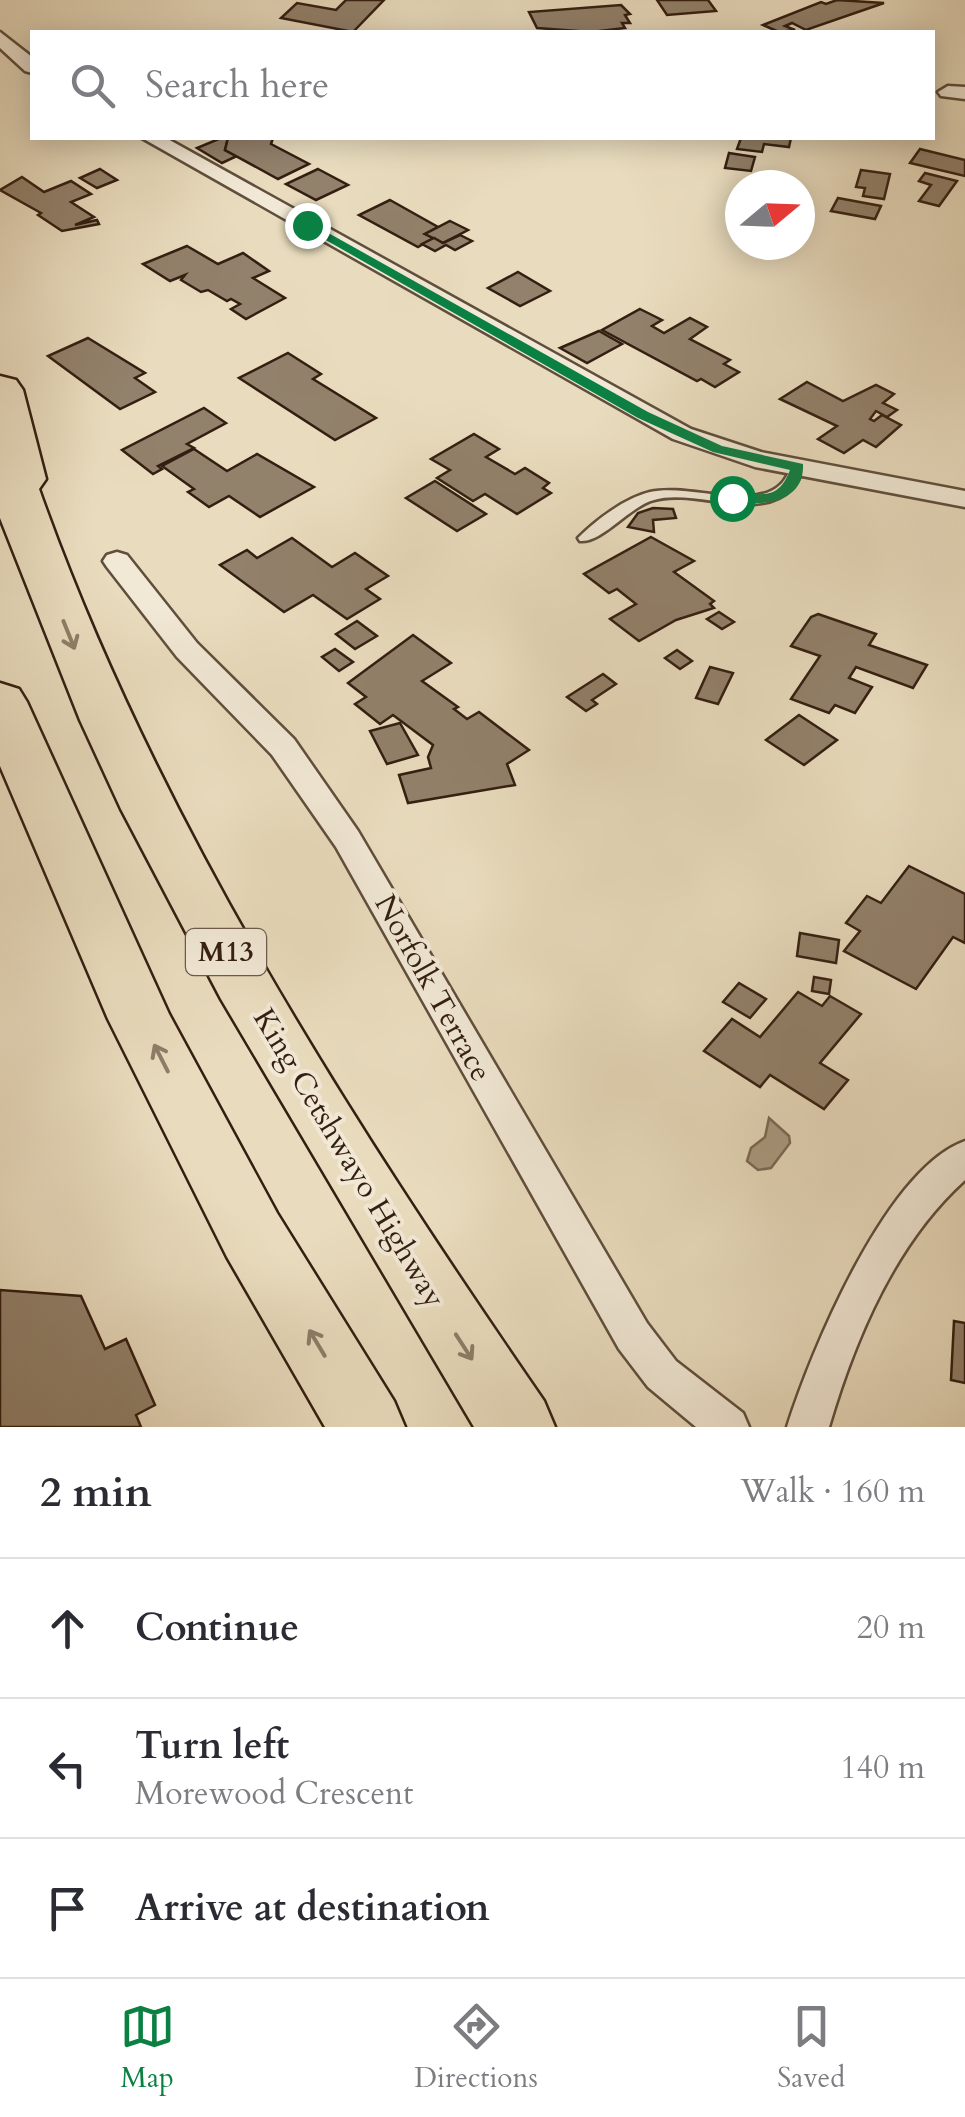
<!DOCTYPE html>
<html lang="en">
<head>
<meta charset="utf-8">
<style>
  :root { --surface:#fff; --page:#f7f7f7; --text:#2b2b33; --muted:#7c7c81; --line:#e1e1e2; --accent:#0b8043 }
  body { margin:0; font-family:Cardo,serif; background:var(--page); color:var(--text) }
  .compass { position:absolute; left:725px; top:170px; width:90px; height:90px; border-radius:50%; background:var(--surface); box-shadow:0 5px 25px #0003; rotate:71deg }
  .stop { position:absolute; width:30px; height:30px; margin:-22px; border:8px solid #0b8043; border-radius:50%; background:#fff }
  .stop.end { background:#0b8043; border-color:#fff; box-shadow:0 2px 10px #0008 }
  .list { margin:0; padding:0; list-style:none }
  h2 { display:flex; justify-content:space-between; align-items:center; height:130px; margin:0; padding:0 40px; font-size:42px }
  h2 small { font-size:32px; font-weight:400; color:var(--muted) }
  .list li { display:grid; grid-template-columns:65px 1fr auto; gap:30px; align-items:center; box-sizing:border-box; height:140px; padding:0 40px; border-top:2px solid var(--line) }
  .list b { display:block; font-size:38px; white-space:nowrap }
  .list p { margin:0; font-size:32px; white-space:nowrap; color:var(--muted) }
  .list em { font-size:32px; font-style:normal; color:var(--muted) }
  .icon { flex:none; width:55px; height:55px; fill:none; stroke:currentColor; stroke-width:2; stroke-linecap:round; stroke-linejoin:round }
  .map { position:relative; flex:none; width:965px; height:1427px; overflow:hidden }
  .search { position:absolute; background:var(--surface); box-shadow:0 5px 25px #0003; left:30px; right:30px; top:30px; height:110px; display:flex; align-items:center; gap:25px; box-sizing:border-box; padding:0 35px; border-radius:0px; color:var(--muted); font-size:38px }
  .sheet { height:550px; background:var(--surface) }
  nav { display:flex; justify-content:space-around; align-items:center; box-sizing:border-box; height:140px; border-top:2px solid var(--line); background:var(--surface); font-size:28px; color:var(--muted) }
  nav a { display:grid; justify-items:center; gap:5px }
  nav .on { color:var(--accent) }
  .map>svg:first-child { display:block }
  .water { fill:#ab9b83; stroke:#7b6955; stroke-width:2.5 }
  .building { fill:#92816b; stroke:#331e11; stroke-width:2.5 }
  .lines { fill:none; stroke-linecap:round; stroke-linejoin:round }
  .service-casing { stroke:#604e3c; stroke-width:5 }
  .minor-casing { stroke:#604e3c; stroke-width:5 }
  .motorway-casing { stroke:#331e11; stroke-width:5 }
  .service { fill:#f1e8d5; fill-rule:evenodd }
  .minor { fill:#f1e8d5; fill-rule:evenodd }
  .motorway { fill:#e9dcbe; fill-rule:evenodd }
  .oneway { stroke:#8e7d68 }
  .route { fill:#0b8043 }
  .labels { text-anchor:middle; dominant-baseline:central; stroke-width:8; stroke-linejoin:round; paint-order:stroke }
  .shield { fill:#f1e8d5; stroke:#6c5b4c; stroke-width:2.5 }
  .shield-label { font-size:28px; font-weight:bold; fill:#331e11 }
  .street-label { font-size:30px; fill:#331e11; stroke:#f1e8d5 }
</style>
</head>
<body>
<div class="map">
<svg width="965" height="1427" viewBox="0 0 965 1427">
  <rect width="100%" height="100%" fill="#e9dcbe"/>
  <filter id="stains"><feTurbulence type="fractalNoise" baseFrequency=".002" numOctaves="4"/><feColorMatrix values="0 0 0 0 .2 0 0 0 0 .09 0 0 0 0 .02 0 0 0 .5 -.17"/></filter>
  <radialGradient id="worn" r=".72"><stop offset=".6" stop-color="#630" stop-opacity="0"/><stop offset="1" stop-color="#630" stop-opacity=".3"/></radialGradient>
  <!-- water -->
  <path class="water" d="M769,1118L789,1136L790,1143L771,1168L758,1170L747,1161L751,1148L765,1137Z"/>
  <!-- building -->
  <g class="building">
    <path d="M346,0H384L353,32L281,18L297,3L336,10Z"/>
    <path d="M657,0H708L716,11L667,15Z"/>
    <path d="M837,0L884,3L806,30L792,23L785,26L795,30L779,32L763,25L821,2L826,4Z"/>
    <path d="M621,5L630,14L625,15L630,23H622L625,28L591,32L537,28L529,12Z"/>
    <path d="M221,138H228L225,150L237,156L222,163L197,148Z"/>
    <path d="M228,138H273L271,144L309,164L278,179L225,150Z"/>
    <path d="M741,138H791L789,147L764,144L762,152L737,149Z"/>
    <path d="M920,149L965,160V176L910,163Z"/>
    <path d="M729,153L755,157L751,171L725,168Z"/>
    <path d="M100,169L117,180L97,188L80,178Z"/>
    <path d="M318,169L348,185L316,200L286,184Z"/>
    <path d="M861,170L890,174L884,199L863,196L865,188L856,187Z"/>
    <path d="M925,173L957,181L939,206L919,201L931,185L919,181Z"/>
    <path d="M22,177L44,192L71,181L91,194L71,202L94,217L75,225L97,220L99,224L62,231L38,215L41,213L0,190Z"/>
    <path d="M838,198L881,206L875,219L831,211Z"/>
    <path d="M390,200L438,227L425,234L434,238L418,247L359,215Z"/>
    <path d="M450,221L468,230L443,243L425,234Z"/>
    <path d="M460,235L472,241L455,250L446,245L435,251L422,244L434,238L443,243Z"/>
    <path d="M187,246L218,264L243,253L269,271L253,278L285,298L246,319L231,309L240,304L231,299L227,301L208,290L201,292L181,280L185,275L170,281L143,264Z"/>
    <path d="M518,272L550,291L520,306L488,288Z"/>
    <path d="M640,309L662,320L652,326L664,333L690,318L707,327L690,339L730,360L724,364L739,372L715,387L701,379L697,381L602,330Z"/>
    <path d="M599,331L622,344L587,363L560,348Z"/>
    <path d="M88,338L145,373L135,378L155,392L120,409L48,356Z"/>
    <path d="M288,353L321,374L313,379L376,418L335,440L239,378Z"/>
    <path d="M807,382L843,401L876,385L894,394L883,403L897,410L887,417L876,411L870,419L874,421L882,415L901,425L876,447L863,440L844,453L818,439L837,426L780,399Z"/>
    <path d="M204,408L226,423L187,444L194,448L158,466L162,469L153,474L122,450Z"/>
    <path d="M474,434L499,449L486,457L515,474L525,468L549,483L543,488L551,493L517,514L485,494L473,501L437,478L450,470L431,459Z"/>
    <path d="M194,449L227,471L257,454L314,487L260,517L229,496L209,507L188,492L194,489L162,466Z"/>
    <path d="M435,481L486,514L457,531L406,498Z"/>
    <path d="M653,508L673,509L676,518L653,520L654,532L628,527L638,513Z"/>
    <path d="M651,537L694,561L674,572L714,601L710,604L714,608L676,620L639,641L610,619L636,604L617,589L609,593L584,574Z"/>
    <path d="M292,538L332,567L355,553L388,576L366,589L380,599L347,619L313,595L284,612L220,565L247,550L257,558Z"/>
    <path d="M719,612L734,622L722,629L707,619Z"/>
    <path d="M818,614L876,634L869,645L927,665L913,688L856,667L849,678L872,687L855,713L835,705L829,713L791,699L820,656L791,646L811,617Z"/>
    <path d="M357,621L377,636L355,649L336,634Z"/>
    <path d="M413,635L451,663L422,681L458,707L454,709L467,719L479,712L529,750L507,764L515,785L408,803L399,775L431,768L428,757L433,745L393,715L380,724L355,704L366,697L348,683Z"/>
    <path d="M335,649L353,662L339,671L322,657Z"/>
    <path d="M677,650L692,661L680,669L665,658Z"/>
    <path d="M710,667L733,673L718,704L696,698Z"/>
    <path d="M603,674L616,684L592,700L597,704L586,711L567,697Z"/>
    <path d="M799,715L837,740L804,765L766,740Z"/>
    <path d="M400,723L418,755L387,764L370,731Z"/>
    <path d="M909,866L965,894V943L953,937L916,989L844,951L860,931L846,923L867,896L881,903Z"/>
    <path d="M800,933L839,940L836,963L797,956Z"/>
    <path d="M814,977L831,980L829,994L812,991Z"/>
    <path d="M739,983L766,999L750,1018L723,1002Z"/>
    <path d="M798,992L822,1006L830,996L861,1014L820,1063L848,1080L824,1109L770,1075L760,1087L704,1051L732,1019L760,1037Z"/>
    <path d="M0,1290L81,1296L105,1349L126,1339L155,1405L136,1415L141,1427H0Z"/>
    <path d="M954,1321L965,1323V1383L951,1380Z"/>
  </g>
  <g class="lines">
    <defs>
      <path id="service" d="M798,464L805,468C801,474 797,483 792,488C760,523 695,488 654,500C630,506 602,543 580,541L578,538C596,520 625,498 650,492C688,483 752,511 780,485C786,480 789,471 793,465Z"/>
      <g id="minor">
        <path d="M0,32L32,57V73L25,71L0,48Z"/>
        <path d="M948,86L965,87V99L941,96L938,92Z"/>
        <path d="M142,138H166L691,429L761,452L965,491V507L755,467L673,439Z"/>
        <path d="M117,552L127,555L197,643L294,739L358,831L647,1323L676,1361L743,1413L749,1427H696L648,1387L619,1349L336,847L272,755L177,657L107,567L103,561L107,555Z"/>
        <path d="M965,1141V1180C895,1243 855,1339 829,1427H787C811,1351 886,1169 965,1141Z"/>
      </g>
      <g id="motorway">
        <path d="M0,376L16,380L23,390L46,479L39,489C155,817 348,1116 544,1401L555,1427H474L221,999L121,809L80,720L0,518Z"/>
        <path d="M0,683L19,689L27,702L169,1014L277,1213L394,1401L405,1427H325L227,1257L108,1019L0,766Z"/>
      </g>
    </defs>
    <!-- service casing -->
    <use href="#service" class="service-casing"/>
    <!-- minor casing -->
    <use href="#minor" class="minor-casing"/>
    <!-- motorway casing -->
    <use href="#motorway" class="motorway-casing"/>
    <!-- service -->
    <use href="#service" class="service"/>
    <!-- minor -->
    <use href="#minor" class="minor"/>
    <!-- motorway -->
    <use href="#motorway" class="motorway"/>
  </g>
  <!-- one-way arrows -->
  <defs><path id="oneway-shaft" d="M-6 0H5M1.5-3L5.5 0L1.5 3" fill="none" stroke-width="1.6" stroke-linecap="round" stroke-linejoin="round" transform="scale(2.5)"/></defs>
  <g class="oneway">
    <use href="#oneway-shaft" transform="translate(69 635) rotate(68)"/>
    <use href="#oneway-shaft" transform="translate(161 1058) rotate(-117)"/>
    <use href="#oneway-shaft" transform="translate(317 1343) rotate(-121)"/>
    <use href="#oneway-shaft" transform="translate(464 1347) rotate(57)"/>
  </g>
  <!-- route -->
  <path class="route" d="M307,221L648,412L722,446L803,464C805,505 757,507 727,501L725,498C749,483 774,512 790,470L713,452L638,418L303,227Z"/>
  <g class="labels">
    <!-- shield labels -->
    <rect class="shield" x="186" y="929" width="80" height="46" rx="8"/>
    <g class="shield-label">
      <text x="226" y="952">M13</text>
    </g>
    <!-- street labels -->
    <g class="street-label">
      <text transform="translate(433 988) rotate(61)">Norfolk Terrace</text>
      <text transform="translate(349 1158) rotate(59)">King Cetshwayo Highway</text>
    </g>
  </g>
  <rect width="100%" height="100%" filter="url(#stains)"/>
  <rect width="100%" height="100%" fill="url(#worn)"/>
</svg>
<svg class="compass" viewBox="-18 -18 36 36"><path d="M0-13l5 13h-10z" fill="#e53935"/><path d="M0 13l5-13h-10z" fill="#7c7c81"/></svg>
<div class="stop" style="left:732px;top:498px"></div>
<div class="stop end" style="left:307px;top:225px"></div>
<div class="search"><svg class="icon" aria-label="search" viewBox="0 0 24 24"><circle cx="10" cy="10" r="6"/><path d="M15 15l6 6"/></svg>Search here</div>
</div>
<section class="sheet">
<h2>2 min<small>Walk · 160 m</small></h2>
<ul class="list">
<li><svg class="icon" aria-label="ahead" viewBox="0 0 24 24"><path d="M12 20V5M6 11l6-6 6 6"/></svg><div><b>Continue</b></div><em>20 m</em></li>
<li><svg class="icon" aria-label="left" viewBox="0 0 24 24"><path d="M17 20v-9H6M10 6l-5 5 5 5"/></svg><div><b>Turn left</b><p>Morewood Crescent</p></div><em>140 m</em></li>
<li><svg class="icon" aria-label="arrive" viewBox="0 0 24 24"><path d="M6 21V4h12l-3 4 3 4H6"/></svg><div><b>Arrive at destination</b></div></li>
</ul>
</section>
<nav>
<a class="on"><svg class="icon" aria-label="map" viewBox="0 0 24 24"><path d="M3 6l6-2 6 2 6-2v14l-6 2-6-2-6 2zM9 4v14M15 6v14"/></svg>Map</a>
<a><svg class="icon" aria-label="directions" viewBox="0 0 24 24"><path d="M12 3l9 9-9 9-9-9zM9 14v-3h6M13 9l2 2-2 2"/></svg>Directions</a>
<a><svg class="icon" aria-label="saved" viewBox="0 0 24 24"><path d="M7 4h10v16l-5-4-5 4z"/></svg>Saved</a>
</nav>
</body>
</html>
